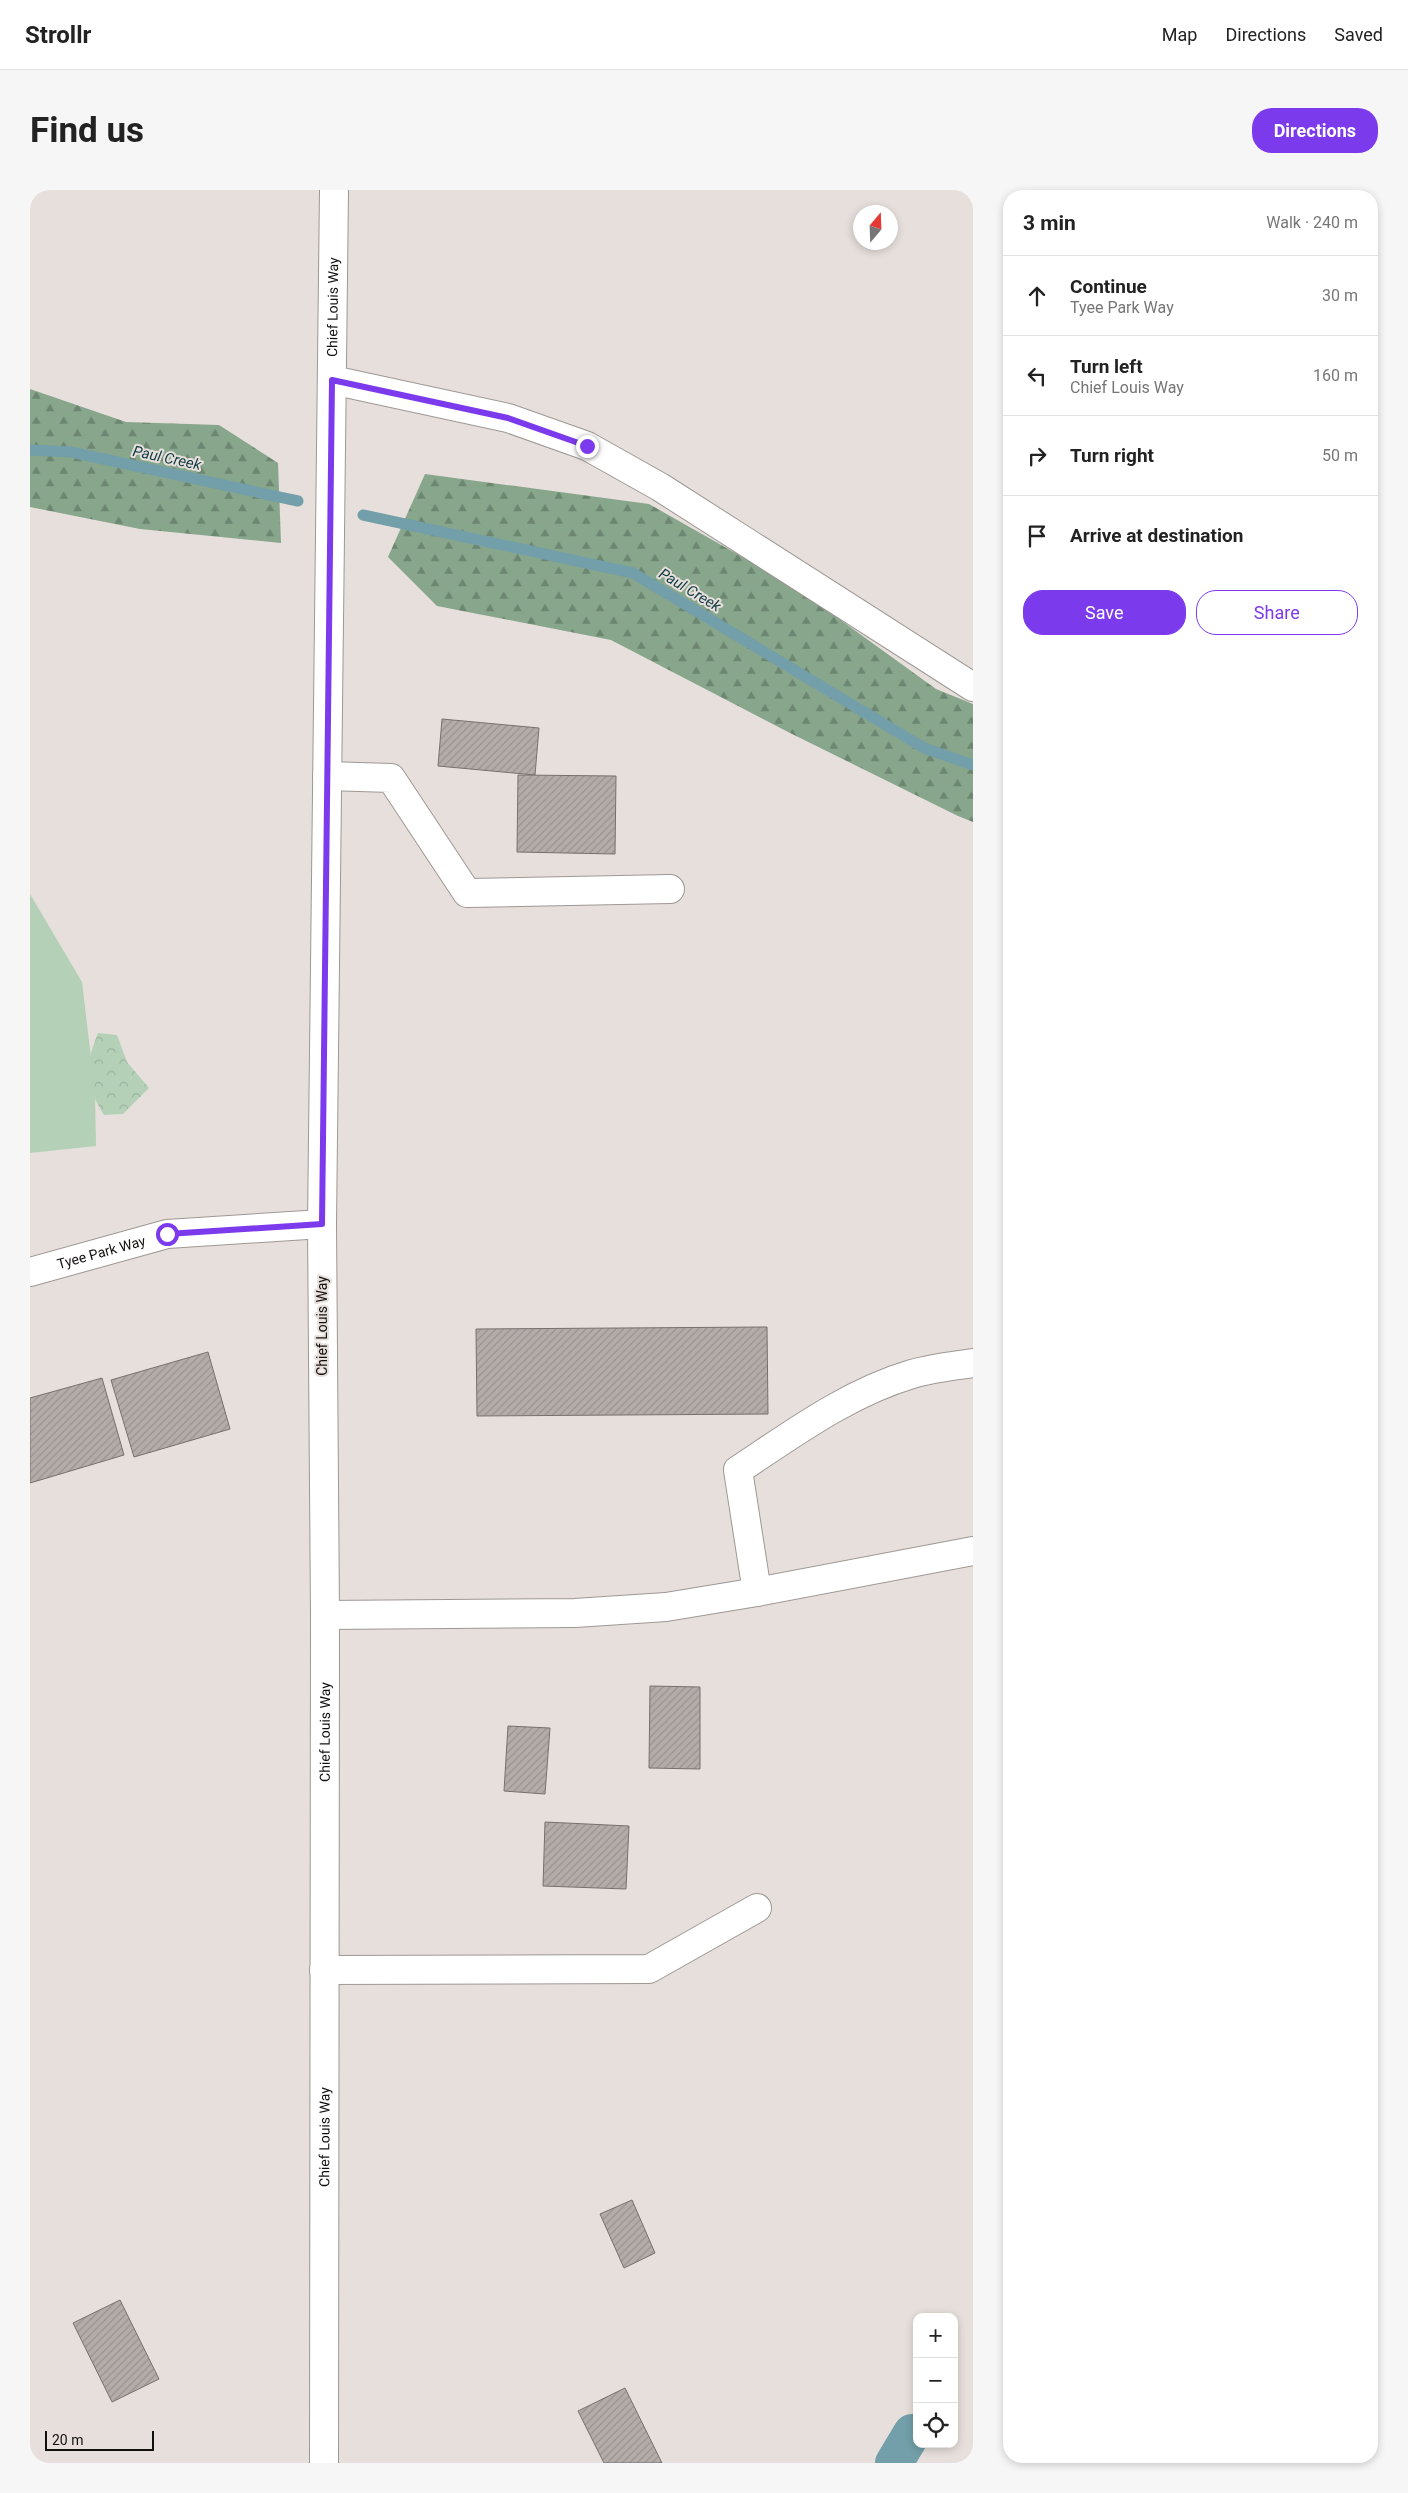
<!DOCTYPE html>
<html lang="en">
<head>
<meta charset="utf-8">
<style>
  :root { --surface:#fff; --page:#f6f6f6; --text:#222; --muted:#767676; --line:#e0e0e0; --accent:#7c3aed }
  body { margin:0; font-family:Roboto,sans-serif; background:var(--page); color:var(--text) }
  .controls { position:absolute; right:15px; bottom:15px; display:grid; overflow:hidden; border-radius:10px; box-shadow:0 2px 8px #0003 }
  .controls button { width:45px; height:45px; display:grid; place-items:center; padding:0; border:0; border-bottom:1px solid var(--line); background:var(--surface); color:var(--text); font:25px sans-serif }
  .compass { position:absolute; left:823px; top:15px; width:45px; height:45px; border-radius:50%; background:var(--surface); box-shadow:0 2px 8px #0003; rotate:19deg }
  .scale { position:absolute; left:15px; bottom:12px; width:109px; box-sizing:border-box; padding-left:5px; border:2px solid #12100f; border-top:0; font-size:14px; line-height:18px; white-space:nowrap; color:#12100f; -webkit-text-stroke:4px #e6dfdb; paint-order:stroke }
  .stop { position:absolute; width:15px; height:15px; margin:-11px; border:4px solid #7c3aed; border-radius:50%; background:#fff }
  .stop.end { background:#7c3aed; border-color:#fff; box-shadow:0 1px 5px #0008 }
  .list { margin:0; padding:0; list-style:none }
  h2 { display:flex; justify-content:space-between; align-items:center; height:65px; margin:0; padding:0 20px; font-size:21px }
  h2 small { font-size:16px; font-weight:400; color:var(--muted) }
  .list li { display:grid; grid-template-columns:32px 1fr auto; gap:15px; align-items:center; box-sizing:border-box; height:80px; padding:0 20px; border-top:1px solid var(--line) }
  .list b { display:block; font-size:19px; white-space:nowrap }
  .list p { margin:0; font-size:16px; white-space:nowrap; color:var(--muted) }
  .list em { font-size:16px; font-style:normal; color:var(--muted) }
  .actions { display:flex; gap:10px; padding:15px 20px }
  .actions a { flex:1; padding:11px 0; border:1px solid var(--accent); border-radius:20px; text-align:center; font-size:18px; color:var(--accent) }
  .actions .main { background:var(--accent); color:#fff }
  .icon { flex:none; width:28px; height:28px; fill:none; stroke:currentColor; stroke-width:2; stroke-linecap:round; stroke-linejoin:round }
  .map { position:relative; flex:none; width:943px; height:2273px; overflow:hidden; border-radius:20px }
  header { display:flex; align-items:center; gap:30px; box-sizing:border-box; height:70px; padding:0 25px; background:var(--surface); border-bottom:1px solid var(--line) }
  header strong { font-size:24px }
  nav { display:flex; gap:28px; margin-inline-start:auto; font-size:18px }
  .intro { display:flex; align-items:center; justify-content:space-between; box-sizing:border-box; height:120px; padding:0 30px }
  h1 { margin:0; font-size:35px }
  .button { padding:12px 22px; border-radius:20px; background:var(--accent); color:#fff; font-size:18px; font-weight:700 }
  main { display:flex; gap:30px; padding:0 30px }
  aside { flex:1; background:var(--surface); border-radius:20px; box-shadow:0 2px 8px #0003 }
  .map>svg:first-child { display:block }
  .forest { fill:url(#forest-firs) }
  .park { fill:url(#park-crowns) }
  .pitch { fill:#b4d1b8 }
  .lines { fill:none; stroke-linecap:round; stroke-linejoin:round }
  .stream { stroke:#729fa9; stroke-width:11 }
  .canal { stroke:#729fa9; stroke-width:38 }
  .building { fill:url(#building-hatch); stroke:#77716e }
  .minor-casing { stroke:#9e9894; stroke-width:30 }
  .minor { stroke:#fff; stroke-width:28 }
  .route { stroke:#7c3aed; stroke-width:6 }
  .labels { text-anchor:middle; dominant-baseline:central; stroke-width:4; stroke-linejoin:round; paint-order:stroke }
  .street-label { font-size:14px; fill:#12100f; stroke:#e6dfdb }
  .water-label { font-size:15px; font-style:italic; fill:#113c45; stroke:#e6dfdb }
</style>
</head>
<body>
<header>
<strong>Strollr</strong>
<nav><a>Map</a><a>Directions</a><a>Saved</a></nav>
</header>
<div class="intro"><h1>Find us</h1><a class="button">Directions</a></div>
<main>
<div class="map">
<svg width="943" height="2273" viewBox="0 0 943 2273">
  <defs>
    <pattern id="forest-firs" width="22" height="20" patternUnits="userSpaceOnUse" patternTransform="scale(1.25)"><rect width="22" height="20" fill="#87a68c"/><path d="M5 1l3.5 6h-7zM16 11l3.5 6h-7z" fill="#6d8671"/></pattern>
    <pattern id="park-crowns" width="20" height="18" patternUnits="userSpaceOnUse" patternTransform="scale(1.25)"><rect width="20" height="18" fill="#b4d1b8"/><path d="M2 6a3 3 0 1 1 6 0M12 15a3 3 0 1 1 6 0" fill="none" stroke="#9ab29d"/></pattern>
    <pattern id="building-hatch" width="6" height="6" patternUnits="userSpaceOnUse" patternTransform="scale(1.25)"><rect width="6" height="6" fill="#b3aca9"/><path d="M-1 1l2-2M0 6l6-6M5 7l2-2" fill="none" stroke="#999390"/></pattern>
  </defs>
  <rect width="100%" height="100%" fill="#e6dfdb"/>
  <!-- forest -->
  <g class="forest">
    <path d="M0,199L96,232L189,235L248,273L251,353L110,339L0,317Z"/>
    <path d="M395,284L619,314L762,395L906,499L943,514V632L928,626L760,543L581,450L407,416L358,367Z"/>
  </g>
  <!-- park -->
  <path class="park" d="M68,843L87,845L97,872L119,898L93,924L74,925C54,892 54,879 68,843Z"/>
  <!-- pitch -->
  <path class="pitch" d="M0,704L52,792L65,901L66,956L0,963Z"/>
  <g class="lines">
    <!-- stream -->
    <g class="stream">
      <path d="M0,260L41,262L268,311"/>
      <path d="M333,325L603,383L894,558L943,575"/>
    </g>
    <!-- canal -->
    <path class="canal" d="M864,2273L882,2243"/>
  </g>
  <!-- building -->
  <g class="building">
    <path d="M412,529L509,538L505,585L408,576Z"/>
    <path d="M488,585L586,586L585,664L487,662Z"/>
    <path d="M737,1137L738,1224L447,1226L446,1139Z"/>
    <path d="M178,1162L200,1239L104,1267L81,1190Z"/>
    <path d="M72,1188L94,1265L0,1293V1208Z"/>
    <path d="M620,1496L670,1497V1579L619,1578Z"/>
    <path d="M478,1536L520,1538L515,1604L474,1601Z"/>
    <path d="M515,1632L599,1636L596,1699L513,1696Z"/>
    <path d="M602,2010L625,2063L594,2078L570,2024Z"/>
    <path d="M90,2110L129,2189L82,2212L43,2133Z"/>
    <path d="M595,2198L632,2273H574L548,2221Z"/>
  </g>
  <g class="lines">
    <defs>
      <g id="minor">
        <path d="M302,190L478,228L557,256L630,297L943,497"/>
        <path d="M297,586L361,588L437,703L640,699"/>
        <path id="s1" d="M0,1082L137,1044L292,1034"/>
        <path d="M727,1402L708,1280C764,1243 818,1203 882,1184C902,1178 923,1176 943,1173"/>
        <path d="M295,1425L545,1423L636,1417L727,1402L943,1361"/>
        <path d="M294,1780L619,1779L727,1718"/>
        <path id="s2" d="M294,2273L295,1425L292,1034L304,0"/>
      </g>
    </defs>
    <!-- minor casing -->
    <use href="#minor" class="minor-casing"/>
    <!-- minor -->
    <use href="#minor" class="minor"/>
  </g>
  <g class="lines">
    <!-- route -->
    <path class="route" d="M137,1044L292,1034L302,190L478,228L557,256"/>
  </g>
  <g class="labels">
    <!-- street labels -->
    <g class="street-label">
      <text stroke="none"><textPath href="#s2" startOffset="2156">Chief Louis Way</textPath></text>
      <text stroke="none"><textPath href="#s1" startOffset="74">Tyee Park Way</textPath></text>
      <text transform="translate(292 1136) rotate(-90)">Chief Louis Way</text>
      <text stroke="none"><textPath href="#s2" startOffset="731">Chief Louis Way</textPath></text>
      <text stroke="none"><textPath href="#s2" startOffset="326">Chief Louis Way</textPath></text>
    </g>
    <!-- water labels -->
    <g class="water-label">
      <text transform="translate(137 268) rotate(12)">Paul Creek</text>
      <text transform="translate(660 400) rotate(31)">Paul Creek</text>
    </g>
  </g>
</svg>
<div class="controls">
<button>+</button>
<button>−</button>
<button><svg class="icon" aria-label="locate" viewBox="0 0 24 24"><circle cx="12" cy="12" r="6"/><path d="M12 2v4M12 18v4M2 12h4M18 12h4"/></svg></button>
</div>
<svg class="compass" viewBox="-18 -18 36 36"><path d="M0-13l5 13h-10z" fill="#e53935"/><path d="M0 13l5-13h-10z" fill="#767676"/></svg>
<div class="scale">20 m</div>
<div class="stop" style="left:137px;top:1044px"></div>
<div class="stop end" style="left:557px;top:256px"></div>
</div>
<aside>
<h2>3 min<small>Walk · 240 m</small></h2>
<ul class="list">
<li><svg class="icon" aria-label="ahead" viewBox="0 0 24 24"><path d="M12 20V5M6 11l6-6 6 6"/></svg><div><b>Continue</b><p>Tyee Park Way</p></div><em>30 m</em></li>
<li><svg class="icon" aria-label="left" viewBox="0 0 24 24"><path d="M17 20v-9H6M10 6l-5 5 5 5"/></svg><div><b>Turn left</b><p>Chief Louis Way</p></div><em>160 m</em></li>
<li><svg class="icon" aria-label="right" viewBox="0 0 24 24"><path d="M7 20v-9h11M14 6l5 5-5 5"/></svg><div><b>Turn right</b></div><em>50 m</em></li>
<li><svg class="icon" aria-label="arrive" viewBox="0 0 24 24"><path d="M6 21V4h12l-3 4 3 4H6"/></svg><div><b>Arrive at destination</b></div></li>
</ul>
<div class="actions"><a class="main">Save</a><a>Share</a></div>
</aside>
</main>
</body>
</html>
